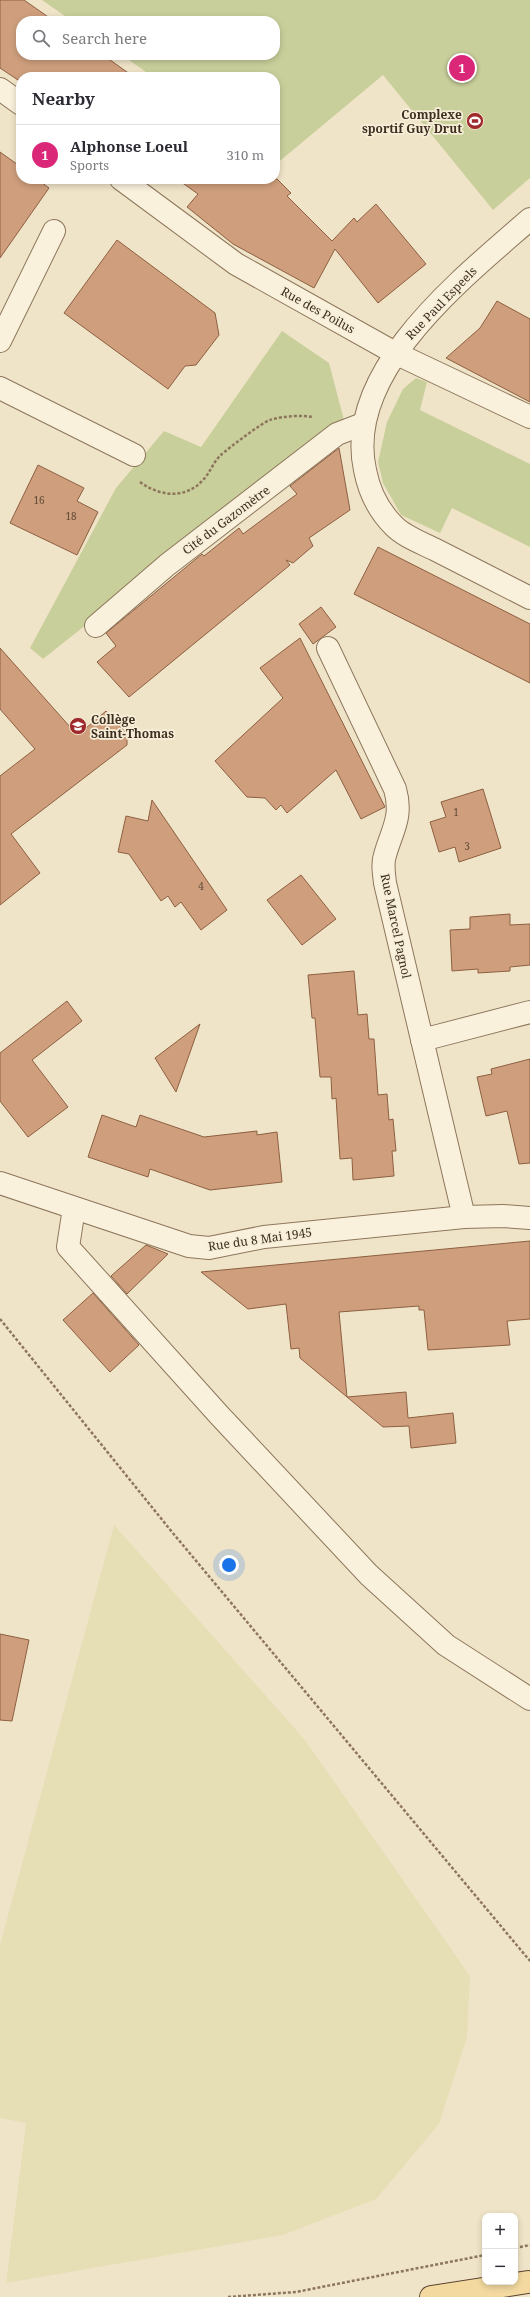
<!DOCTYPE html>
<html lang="en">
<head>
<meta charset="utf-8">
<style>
  :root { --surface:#fff; --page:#f7f7f7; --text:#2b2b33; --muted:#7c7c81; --line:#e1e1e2; --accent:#db2777 }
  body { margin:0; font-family:"Noto Serif",serif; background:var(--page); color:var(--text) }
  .controls { position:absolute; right:12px; bottom:12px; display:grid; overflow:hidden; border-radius:8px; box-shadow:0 2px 6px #0003 }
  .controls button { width:36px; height:36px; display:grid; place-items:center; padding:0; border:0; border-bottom:1px solid var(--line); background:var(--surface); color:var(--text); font:20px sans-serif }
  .you { position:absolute; left:229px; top:1565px; width:14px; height:14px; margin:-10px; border:3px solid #fff; border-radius:50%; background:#1a73e8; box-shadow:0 0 0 6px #1a73e833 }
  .badge { display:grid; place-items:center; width:26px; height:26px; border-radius:50%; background:var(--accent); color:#fff; font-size:13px; font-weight:700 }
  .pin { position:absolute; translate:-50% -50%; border:2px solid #fff; box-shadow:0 1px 4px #0006 }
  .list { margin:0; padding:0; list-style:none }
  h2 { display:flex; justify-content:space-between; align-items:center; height:52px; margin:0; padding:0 16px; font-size:17px }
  h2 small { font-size:13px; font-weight:400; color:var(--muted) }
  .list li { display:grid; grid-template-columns:26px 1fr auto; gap:12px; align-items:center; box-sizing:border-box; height:60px; padding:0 16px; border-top:1px solid var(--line) }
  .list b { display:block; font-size:15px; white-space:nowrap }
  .list p { margin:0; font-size:13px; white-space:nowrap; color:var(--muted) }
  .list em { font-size:13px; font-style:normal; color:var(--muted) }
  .icon { flex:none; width:22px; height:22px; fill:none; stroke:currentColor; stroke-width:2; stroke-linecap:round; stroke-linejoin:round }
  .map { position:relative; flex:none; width:530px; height:2297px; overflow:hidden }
  .search { position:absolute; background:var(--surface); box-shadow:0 2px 6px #0003; left:16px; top:16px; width:264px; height:44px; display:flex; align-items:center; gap:10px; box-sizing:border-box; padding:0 14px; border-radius:16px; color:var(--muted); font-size:15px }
  .panel { position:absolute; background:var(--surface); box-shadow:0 2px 6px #0003; left:16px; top:72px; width:264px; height:112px; border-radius:16px }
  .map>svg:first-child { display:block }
  .farmland { fill:#e6deb5 }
  .green { fill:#c9cf9b }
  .building { fill:#cf9f7d; stroke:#8d5f41 }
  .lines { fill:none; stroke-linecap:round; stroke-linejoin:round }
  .minor-casing { stroke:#8d765c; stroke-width:24 }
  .major-casing { stroke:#5b4430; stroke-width:24 }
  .path { stroke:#8d765c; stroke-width:2.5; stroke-dasharray:3 2; stroke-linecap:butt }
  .minor { stroke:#faf1dc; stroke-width:22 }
  .major { stroke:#f3d9a0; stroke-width:22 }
  .labels { text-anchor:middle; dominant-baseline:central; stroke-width:3.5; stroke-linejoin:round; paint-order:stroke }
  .number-label { font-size:10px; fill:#624a37 }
  .poi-label { font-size:12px; font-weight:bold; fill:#3d2e20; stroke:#f7eed8; text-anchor:end }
  .street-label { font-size:12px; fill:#3d2e20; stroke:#f7eed8 }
</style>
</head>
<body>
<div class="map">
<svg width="530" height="2297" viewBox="0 0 530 2297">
  <rect width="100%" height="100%" fill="#f0e4c8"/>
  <!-- farmland -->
  <path class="farmland" d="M114,1525L305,1740L470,1976L467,2037L439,2124L376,2199L283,2235L6,2283L26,2123L0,2118V1945Z"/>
  <!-- green -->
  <g class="green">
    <path d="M42,0H530V178L493,210L383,75L275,165V77H153L122,55H275V21H72Z"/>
    <path d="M282,331L329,363L344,420L43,659L30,648L116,488L164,431L201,447Z"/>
    <path d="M416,378L427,382L420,410L530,464V547L452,508L440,533L401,515L383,483L378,462L387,422L403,389Z"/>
  </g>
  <!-- building -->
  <g class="building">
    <path d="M0,0H24L54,21H21V55H103L134,77H21V82L0,68Z"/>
    <path d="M0,152L21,167V179H37L49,188L0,258Z"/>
    <path d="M177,179H277L291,193L287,196L332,241L354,218L357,222L376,204L426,264L378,303L335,249L314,288L233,244L187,207L198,194Z"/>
    <path d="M117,240L215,313L219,335L196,365L185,366L168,389L64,313Z"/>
    <path d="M497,301L530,319V402L446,358L480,328Z"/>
    <path d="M339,448L350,510L309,538L313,546L293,563L286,560L290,565L129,697L97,662L116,646L106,633L202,554L204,556L239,528L243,534L297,494L290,486Z"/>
    <path d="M38,465L84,488L77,501L98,512L77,555L10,523Z"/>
    <path d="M378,547L530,624V683L354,594Z"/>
    <path d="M321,607L336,627L313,644L299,624Z"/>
    <path d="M300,638L385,807L361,819L336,770L287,813L281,805L276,810L265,798L247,797L215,761L283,698L260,668Z"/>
    <path d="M0,648L71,728L78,721L85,729L106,711L127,734V745L11,834L40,873L0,905V776L35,749L0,709Z"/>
    <path d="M483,789L501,848L459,862L455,847L439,852L430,822L446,817L441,802Z"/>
    <path d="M152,800L227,910L201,930L181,902L175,907L168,896L161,901L129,854L118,852L126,816L148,821Z"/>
    <path d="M301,875L336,919L302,945L267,900Z"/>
    <path d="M510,914V925L530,924V965L510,967V971L478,973V969L452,971L450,930L470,929V917Z"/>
    <path d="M354,971L358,1015L367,1014L369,1039H374L378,1095L387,1094L389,1120L393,1119L396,1151H392L394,1176L353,1180L352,1158L340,1159L336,1098L332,1099L331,1077H320L315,1018H312L308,975Z"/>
    <path d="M67,1001L82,1021L32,1060L68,1107L28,1137L0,1101V1053Z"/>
    <path d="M200,1024L176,1092L155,1058Z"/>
    <path d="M530,1059V1163L519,1164L507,1111L486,1116L477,1077L492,1074L491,1069Z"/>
    <path d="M102,1115L136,1127L140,1115L204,1137L257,1131V1135L277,1132L282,1182L210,1190L150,1169L148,1177L88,1157Z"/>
    <path d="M530,1241V1319L507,1321L510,1345L428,1350L424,1310H419V1306L339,1312L347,1397L300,1358L299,1348L291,1349L286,1304L248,1309L201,1272Z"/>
    <path d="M146,1245L168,1254L127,1294L111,1276Z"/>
    <path d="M93,1293L139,1345L110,1372L63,1320Z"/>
    <path d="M406,1392L408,1418L453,1413L456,1443L411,1448L409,1426L383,1427L347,1397Z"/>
    <path d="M0,1634L29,1640L12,1721L0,1720Z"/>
  </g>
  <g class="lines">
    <defs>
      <g id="minor">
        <path d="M0,89L21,104"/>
        <path d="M121,179L236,264L395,353L530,417"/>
        <path d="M530,219C464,277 343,371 365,470C369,491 379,511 394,526C405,537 422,543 436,550C467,566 499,582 530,598"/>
        <path d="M0,341L54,231"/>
        <path d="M0,388L134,455"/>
        <path d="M96,626L167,565L337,434L363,424"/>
        <path d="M328,648L395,789C403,817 392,830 385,855C382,864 384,873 385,883L464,1217"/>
        <path d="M422,1040L530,1012"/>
        <path d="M0,1183L189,1246L209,1248L264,1237L464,1217L503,1216L530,1218"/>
        <path d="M74,1208L68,1247L220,1416L369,1575L446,1645L530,1699"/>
      </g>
      <path id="major" d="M431,2297L528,2282"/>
    </defs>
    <!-- minor casing -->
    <use href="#minor" class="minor-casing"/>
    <!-- major casing -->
    <use href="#major" class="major-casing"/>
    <!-- path -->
    <g class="path">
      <path d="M140,482C159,496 185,500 203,480C210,473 213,462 221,455C227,449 263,422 270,420C283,416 300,415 313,417"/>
      <path d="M0,1319L172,1532L530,1961"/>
      <path d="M515,2248L530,2245"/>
      <path d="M228,2297L296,2292L485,2255"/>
    </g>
    <!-- minor -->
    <use href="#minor" class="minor"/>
    <!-- major -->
    <use href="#major" class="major"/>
  </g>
  <!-- icons -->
  <defs>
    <symbol id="stadium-disc" viewBox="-11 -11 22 22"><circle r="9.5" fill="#9e2a2b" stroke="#f7eed8"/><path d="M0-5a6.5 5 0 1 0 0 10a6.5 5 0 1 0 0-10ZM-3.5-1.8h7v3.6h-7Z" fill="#fff"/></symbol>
    <symbol id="school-disc" viewBox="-11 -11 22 22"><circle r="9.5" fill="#9e2a2b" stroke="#f7eed8"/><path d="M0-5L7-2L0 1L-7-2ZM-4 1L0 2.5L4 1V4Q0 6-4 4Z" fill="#fff"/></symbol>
  </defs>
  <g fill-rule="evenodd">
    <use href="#stadium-disc" x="465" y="111" width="20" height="20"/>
    <use href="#school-disc" x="68" y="716" width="20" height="20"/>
  </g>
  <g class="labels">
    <!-- number labels -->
    <g class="number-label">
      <text x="39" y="500">16</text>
      <text x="71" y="516">18</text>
      <text x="456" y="812">1</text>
      <text x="467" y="846">3</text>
      <text x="201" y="886">4</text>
    </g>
    <!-- poi labels -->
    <g class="poi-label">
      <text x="462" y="114">Complexe<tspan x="462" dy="14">sportif Guy Drut</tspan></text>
      <text x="91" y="719" text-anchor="start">Collège<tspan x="91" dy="14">Saint-Thomas</tspan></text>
    </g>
    <!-- street labels -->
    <g class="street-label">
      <text transform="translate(441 303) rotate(-46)">Rue Paul Espeels</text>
      <text transform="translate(318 310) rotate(29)">Rue des Poilus</text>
      <text transform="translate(226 520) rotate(-37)">Cité du Gazomètre</text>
      <text transform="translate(396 926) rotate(78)">Rue Marcel Pagnol</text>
      <text transform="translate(260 1239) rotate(-8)">Rue du 8 Mai 1945</text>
    </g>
  </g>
</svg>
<div class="controls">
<button>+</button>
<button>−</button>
</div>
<div class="you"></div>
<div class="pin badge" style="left:462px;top:68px">1</div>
<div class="search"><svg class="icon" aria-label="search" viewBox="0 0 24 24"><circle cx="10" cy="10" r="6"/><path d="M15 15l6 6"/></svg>Search here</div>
<section class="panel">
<h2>Nearby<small></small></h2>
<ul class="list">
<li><span class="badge">1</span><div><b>Alphonse Loeul</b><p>Sports</p></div><em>310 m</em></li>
</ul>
</section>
</div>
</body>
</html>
